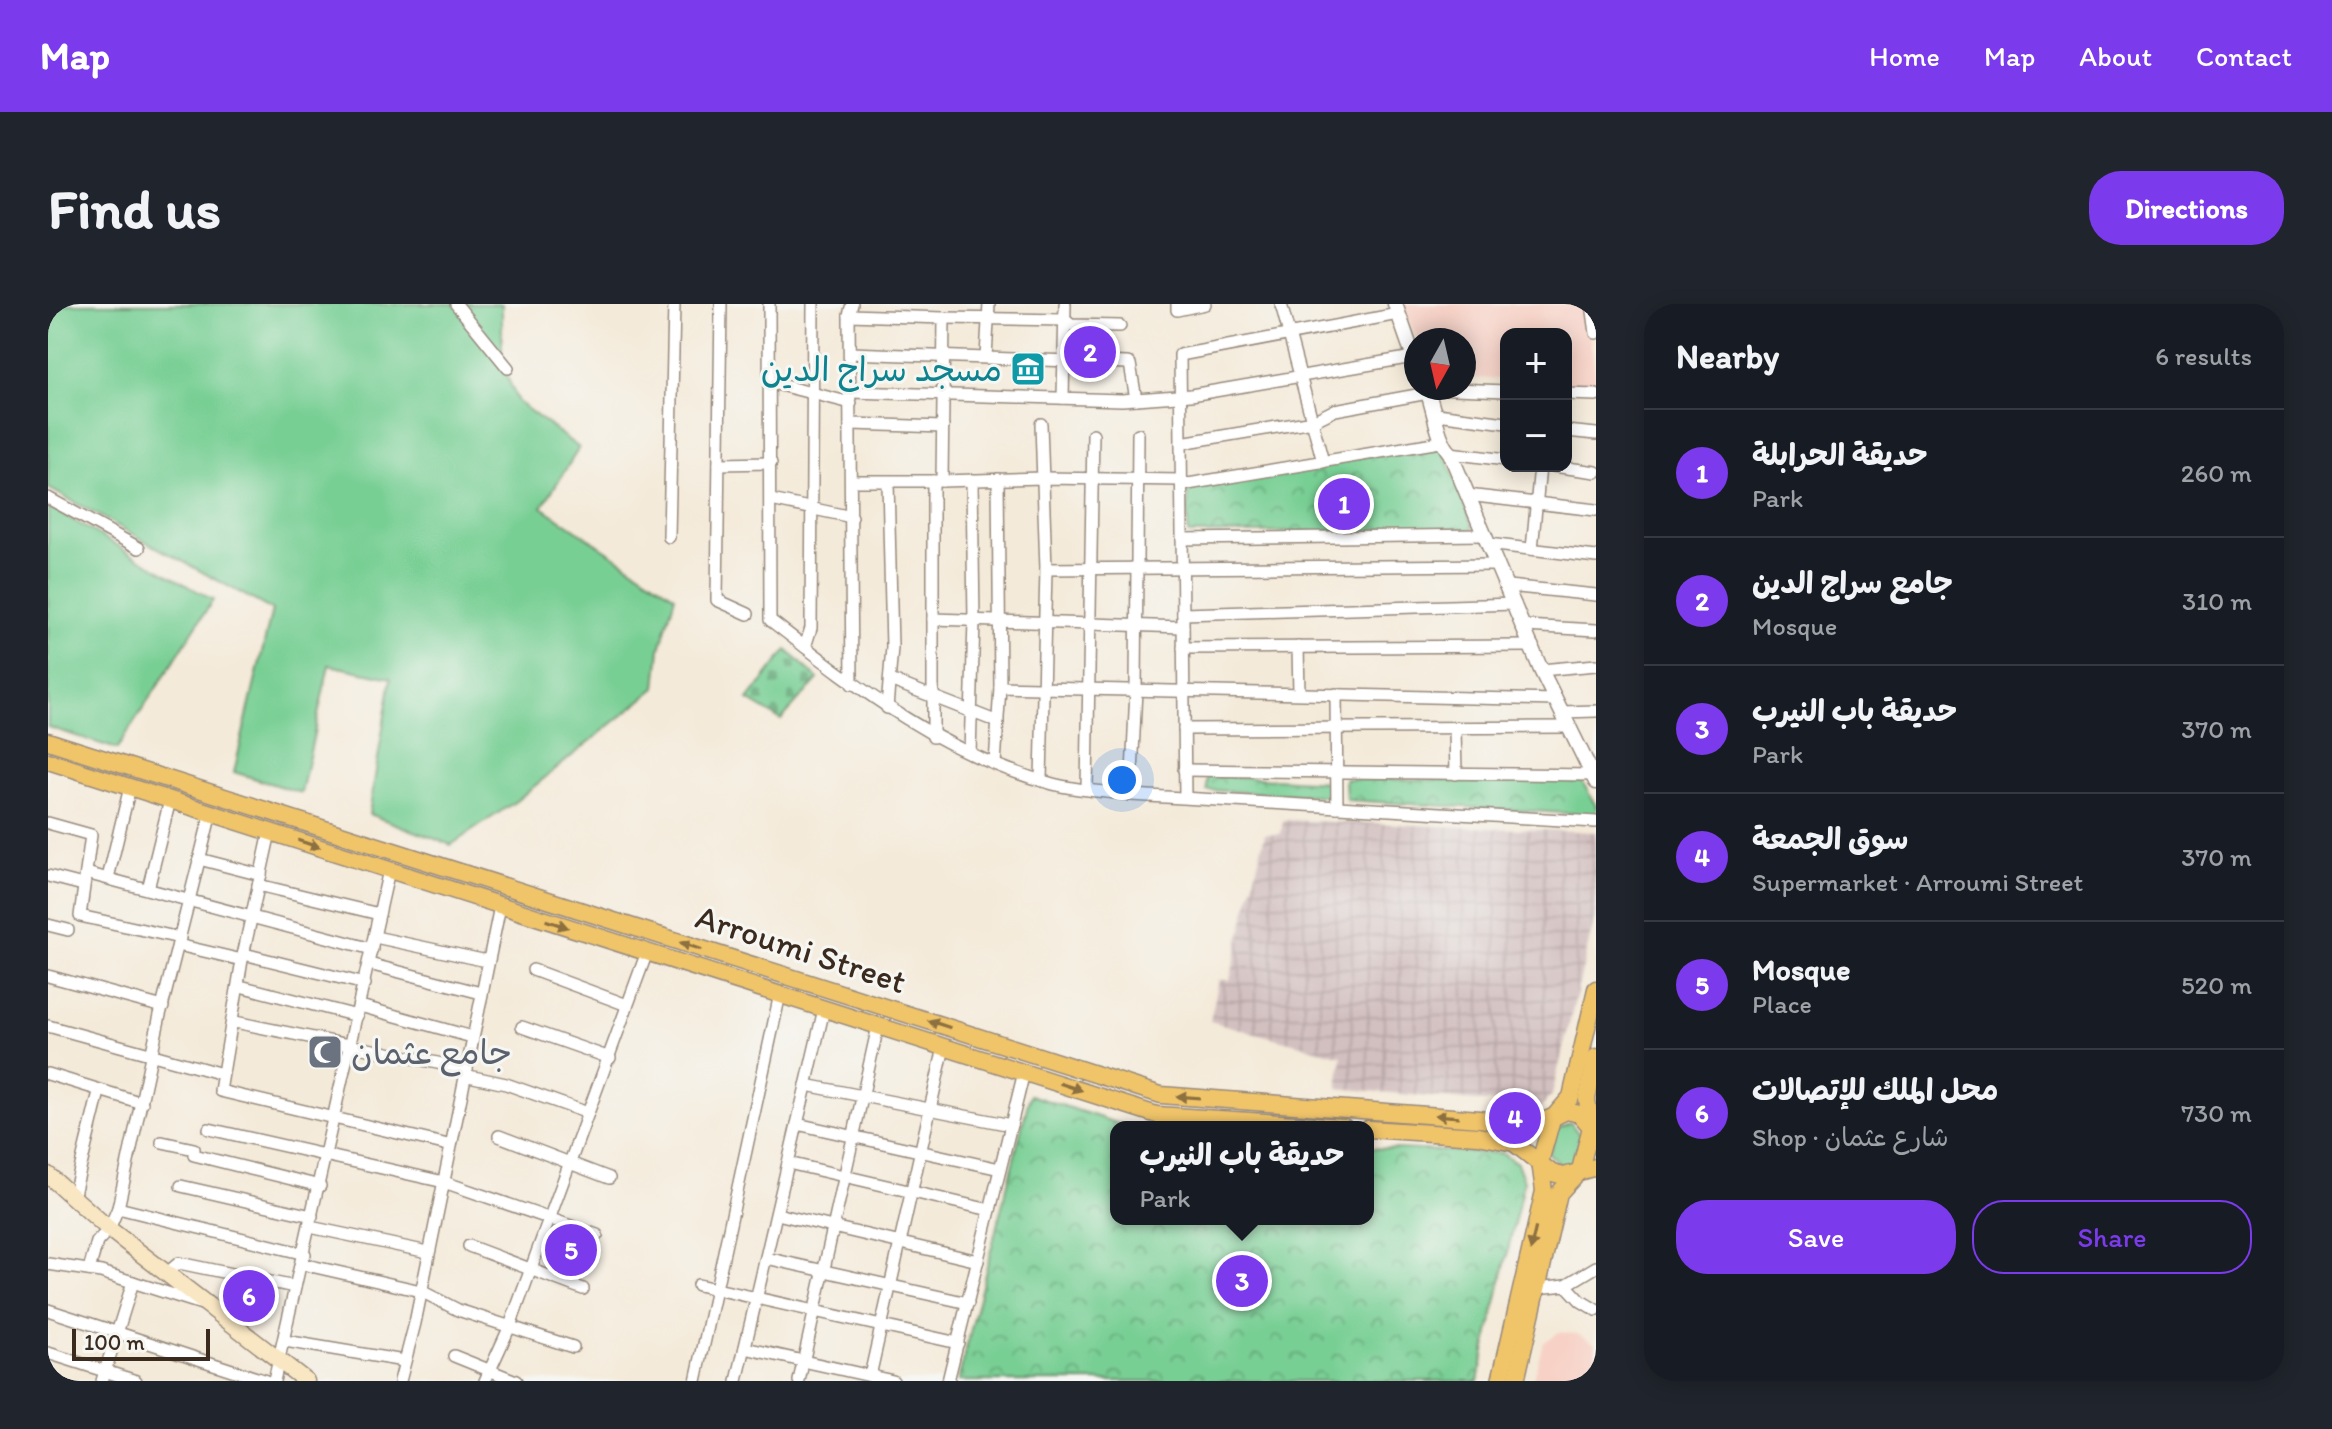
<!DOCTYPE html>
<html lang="en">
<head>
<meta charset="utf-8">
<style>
  :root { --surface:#171b24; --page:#20242c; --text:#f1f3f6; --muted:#9ea1a6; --line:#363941; --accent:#7c3aed }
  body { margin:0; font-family:Itim,"Playpen Sans Arabic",sans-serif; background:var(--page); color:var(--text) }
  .controls { position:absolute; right:24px; top:24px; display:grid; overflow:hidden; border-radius:16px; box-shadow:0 4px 20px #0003 }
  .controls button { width:72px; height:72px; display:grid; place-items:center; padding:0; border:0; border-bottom:2px solid var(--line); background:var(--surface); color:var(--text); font:40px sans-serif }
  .compass { position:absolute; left:1356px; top:24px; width:72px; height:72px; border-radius:50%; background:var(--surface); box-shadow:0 4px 20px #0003; rotate:188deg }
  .scale { position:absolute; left:24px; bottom:20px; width:138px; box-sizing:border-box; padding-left:8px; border:4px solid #3b2a1e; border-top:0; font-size:22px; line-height:28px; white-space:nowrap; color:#3b2a1e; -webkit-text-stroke:6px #f6f6f2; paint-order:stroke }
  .you { position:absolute; left:1074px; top:476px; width:28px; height:28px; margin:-20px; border:6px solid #fff; border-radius:50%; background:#1a73e8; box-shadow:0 0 0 12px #1a73e833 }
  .badge { display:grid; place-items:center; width:52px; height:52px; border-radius:50%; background:var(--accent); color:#fff; font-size:26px; font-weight:700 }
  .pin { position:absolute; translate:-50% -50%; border:4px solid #fff; box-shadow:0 2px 8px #0006 }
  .popup { position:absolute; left:1062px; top:817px; width:264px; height:104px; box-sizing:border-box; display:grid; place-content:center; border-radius:16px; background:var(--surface); filter:drop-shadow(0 2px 6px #0005); font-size:26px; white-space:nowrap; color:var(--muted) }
  .popup b { font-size:30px; color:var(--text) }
  .popup::after { content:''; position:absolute; left:50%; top:100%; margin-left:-16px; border:16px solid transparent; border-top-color:var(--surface) }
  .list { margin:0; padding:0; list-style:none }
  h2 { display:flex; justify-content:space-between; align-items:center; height:104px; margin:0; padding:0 32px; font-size:34px }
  h2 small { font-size:26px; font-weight:400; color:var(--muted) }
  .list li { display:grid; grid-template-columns:52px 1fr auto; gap:24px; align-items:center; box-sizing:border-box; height:128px; padding:0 32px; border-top:2px solid var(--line) }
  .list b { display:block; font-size:30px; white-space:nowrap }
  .list p { margin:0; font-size:26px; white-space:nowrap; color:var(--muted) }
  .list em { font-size:26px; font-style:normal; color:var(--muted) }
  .actions { display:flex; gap:16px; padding:24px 32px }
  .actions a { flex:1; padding:18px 0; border:2px solid var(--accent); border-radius:32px; text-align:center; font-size:28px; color:var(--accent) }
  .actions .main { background:var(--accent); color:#fff }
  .map { position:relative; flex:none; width:1548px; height:1077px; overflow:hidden; border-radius:32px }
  header { display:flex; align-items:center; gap:48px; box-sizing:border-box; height:112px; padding:0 40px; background:var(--accent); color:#fff }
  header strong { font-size:38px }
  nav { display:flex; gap:44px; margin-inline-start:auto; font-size:28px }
  .intro { display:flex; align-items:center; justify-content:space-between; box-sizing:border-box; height:192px; padding:0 48px }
  h1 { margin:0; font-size:56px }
  .button { padding:20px 36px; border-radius:32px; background:var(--accent); color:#fff; font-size:28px; font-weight:700 }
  main { display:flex; gap:48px; padding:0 48px }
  aside { flex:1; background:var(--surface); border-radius:32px; box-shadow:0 4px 20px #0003 }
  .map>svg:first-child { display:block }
  .built { fill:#f7d1c6 }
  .industrial { fill:url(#industrial-grid) }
  .grass { fill:#78cf94; stroke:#5a7c59; stroke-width:2 }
  .cemetery { fill:url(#cemetery-stones); stroke:#5a7c59; stroke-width:2 }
  .park { fill:url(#park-crowns); stroke:#5a7c59; stroke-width:2 }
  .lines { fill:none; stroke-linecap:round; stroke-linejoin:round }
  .minor-casing { stroke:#988a7c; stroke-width:14 }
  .tertiary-casing { stroke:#988a7c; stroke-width:17 }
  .secondary-casing { stroke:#988a7c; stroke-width:19 }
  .primary-casing { stroke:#988a7c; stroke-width:19 }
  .minor { stroke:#fff; stroke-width:11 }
  .tertiary { stroke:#fff; stroke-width:14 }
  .secondary { stroke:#f9e7c3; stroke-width:16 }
  .primary { stroke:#f0c469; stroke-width:16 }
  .oneway { fill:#8c6f40 }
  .labels { text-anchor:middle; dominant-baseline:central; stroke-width:6; stroke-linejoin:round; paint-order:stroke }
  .culture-label { font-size:34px; fill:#0d838f; stroke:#f6f6f2; text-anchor:end }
  .street-label { font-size:34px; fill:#3b2a1e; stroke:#f6f6f2 }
  .worship-label { font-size:34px; fill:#5b616d; stroke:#f6f6f2; text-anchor:start }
</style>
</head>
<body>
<header>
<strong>Map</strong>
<nav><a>Home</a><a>Map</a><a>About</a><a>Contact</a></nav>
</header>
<div class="intro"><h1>Find us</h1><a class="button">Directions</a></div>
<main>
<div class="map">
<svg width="1548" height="1077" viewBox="0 0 1548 1077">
  <defs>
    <pattern id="industrial-grid" width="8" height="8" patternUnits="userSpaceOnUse" patternTransform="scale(2)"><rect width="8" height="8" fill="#d2bfbf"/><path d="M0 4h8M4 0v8" fill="none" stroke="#b5a4a4"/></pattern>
    <pattern id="cemetery-stones" width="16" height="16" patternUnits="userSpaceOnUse" patternTransform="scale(2)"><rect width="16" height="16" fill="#78cf94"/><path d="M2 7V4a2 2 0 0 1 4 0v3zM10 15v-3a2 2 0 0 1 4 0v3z" fill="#64a878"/></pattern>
    <pattern id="park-crowns" width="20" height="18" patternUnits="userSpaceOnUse" patternTransform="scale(2)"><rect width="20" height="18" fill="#78cf94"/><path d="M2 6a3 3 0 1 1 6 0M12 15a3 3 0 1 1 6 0" fill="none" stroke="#64a878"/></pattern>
  </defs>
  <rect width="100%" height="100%" fill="#f6f6f2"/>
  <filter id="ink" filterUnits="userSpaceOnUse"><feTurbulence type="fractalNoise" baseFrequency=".0125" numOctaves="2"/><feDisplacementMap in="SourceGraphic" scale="16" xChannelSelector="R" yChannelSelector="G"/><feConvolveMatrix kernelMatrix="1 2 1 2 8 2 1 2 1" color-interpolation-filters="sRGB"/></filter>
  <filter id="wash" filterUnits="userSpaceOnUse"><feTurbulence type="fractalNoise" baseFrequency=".006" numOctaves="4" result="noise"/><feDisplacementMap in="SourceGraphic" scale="32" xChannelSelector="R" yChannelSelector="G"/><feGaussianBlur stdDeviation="1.8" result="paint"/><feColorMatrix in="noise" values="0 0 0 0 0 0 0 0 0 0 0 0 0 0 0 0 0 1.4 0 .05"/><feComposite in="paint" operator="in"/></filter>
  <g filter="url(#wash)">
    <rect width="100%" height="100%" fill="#f4ead9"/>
    <!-- built -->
    <g class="built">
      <path d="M1354,0H1538L1548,80L1518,78V30H1458V75L1416,74V36H1369Z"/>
      <path d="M1511,1028L1530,1030L1548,1040V1077H1484L1495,1039Z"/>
    </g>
    <!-- industrial -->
    <path class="industrial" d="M1235,516L1548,528V609L1504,791L1493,803L1290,784L1294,752L1162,717L1171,676H1182L1217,530H1233Z"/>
    <!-- grass -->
    <g class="grass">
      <path d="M0,0H454V61L470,98L531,144L494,203L627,292L612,345L608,384L468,497L403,541L321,510L343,374L281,361L253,489L186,468L224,306L0,184Z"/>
      <path d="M0,202L165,296L69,445L0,423Z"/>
      <path d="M1522,818L1533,833L1525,858L1514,862L1501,850L1509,825Z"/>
    </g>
    <!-- cemetery -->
    <path class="cemetery" d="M739,346L770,375L733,416L700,396Z"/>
    <!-- park -->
    <g class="park">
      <path d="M1393,138L1425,225L1140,230V185Z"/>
      <path d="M1159,471L1279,478L1281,492L1159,486Z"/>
      <path d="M1297,475L1534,477L1548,502V511L1298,496Z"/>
      <path d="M982,791L1081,823H1068V915H1320V844L1454,849L1469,859L1476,877L1430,1077H910Z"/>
    </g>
  </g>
  <g filter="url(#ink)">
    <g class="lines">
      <defs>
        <g id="minor">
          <path d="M408,0L460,64"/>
          <path d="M673,0L669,296L700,310"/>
          <path d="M721,0L722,316C810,384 895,451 1005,480C1030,487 1058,487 1083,491L1548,518"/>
          <path d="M1129,0V6L1157,0"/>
          <path d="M1233,0L1275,158"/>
          <path d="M1544,0L1548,29"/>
          <path d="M801,11L896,14L894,177H804"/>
          <path d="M896,14L1017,16L1023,21L1072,22"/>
          <path d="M802,49L1079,59L1082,60L1088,95"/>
          <path d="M938,53L941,0"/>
          <path d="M724,79L803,99"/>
          <path d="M1381,84L1458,87"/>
          <path d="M803,88L1074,96L1143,91L1365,53"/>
          <path d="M1518,90L1548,91"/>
          <path d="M1015,94L1017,0"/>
          <path d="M1389,110L1458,119"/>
          <path d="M804,120L895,123"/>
          <path d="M993,120L998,265L993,476"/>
          <path d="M1518,127L1548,130"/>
          <path d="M1133,139L1265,117L1287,106L1380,89"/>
          <path d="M1402,149L1458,156"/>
          <path d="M671,160L723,159"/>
          <path d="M1505,162L1548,168"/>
          <path d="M885,177V433"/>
          <path d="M894,177L995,174L1133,176"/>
          <path d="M1134,181L1392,138"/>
          <path d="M1419,191L1548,206"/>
          <path d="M0,194L91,244"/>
          <path d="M723,196L804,213"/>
          <path d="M621,233L626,0"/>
          <path d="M1134,235L1435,231"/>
          <path d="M1440,240L1548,253"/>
          <path d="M1484,245L1492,162"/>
          <path d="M998,265L1449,261"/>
          <path d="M1460,282L1548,291"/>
          <path d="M1135,310L1467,300"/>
          <path d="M885,315L1135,323"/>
          <path d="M1477,322L1548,326"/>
          <path d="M757,343L763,324L765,0"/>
          <path d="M1250,343L1251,389"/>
          <path d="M1135,344L1485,342"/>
          <path d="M1493,366L1548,361"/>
          <path d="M842,376L950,418"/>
          <path d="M804,380L801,11L804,0"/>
          <path d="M952,383L1507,396"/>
          <path d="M1288,390L1289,503"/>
          <path d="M839,404L844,343L840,178"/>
          <path d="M1514,408L1548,407"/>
          <path d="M1136,425L1521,423"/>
          <path d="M1407,425L1408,470"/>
          <path d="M922,449L926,317L924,176"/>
          <path d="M947,460L952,383L950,175"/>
          <path d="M1136,466L1544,471"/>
          <path d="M1039,485L1045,130"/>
          <path d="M1083,491L1088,386L1090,130"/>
          <path d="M1137,493L1132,51L1350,10"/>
          <path d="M0,519L43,531L32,612L132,634"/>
          <path d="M222,528L194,656L172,787L400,841"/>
          <path d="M151,555L213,571"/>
          <path d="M38,569L324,645"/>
          <path d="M0,572L35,581"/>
          <path d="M60,574L82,483"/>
          <path d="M210,581L331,610"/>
          <path d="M100,585L122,496"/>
          <path d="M0,621L20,626"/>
          <path d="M327,633L439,657"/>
          <path d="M130,641L194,656"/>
          <path d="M196,650L317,680"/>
          <path d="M321,660L433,689"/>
          <path d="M485,666L579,701"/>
          <path d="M0,672L115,703"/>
          <path d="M192,682L309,712"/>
          <path d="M312,702L424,733"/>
          <path d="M187,718L419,765"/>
          <path d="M0,722L174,770"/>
          <path d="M474,723L562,754"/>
          <path d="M0,770L94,799"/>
          <path d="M416,771L458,780L540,809"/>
          <path d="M758,781L963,821"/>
          <path d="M749,820L952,865"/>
          <path d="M161,825L396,878L549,931"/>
          <path d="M451,832L561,874"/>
          <path d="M114,838L146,845V851L272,882"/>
          <path d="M740,859L942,906"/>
          <path d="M133,882L264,912"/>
          <path d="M25,894L51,788"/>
          <path d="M70,904L257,950"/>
          <path d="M729,910L930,957"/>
          <path d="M262,923L380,948"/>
          <path d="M421,942L535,985"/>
          <path d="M718,954L920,999"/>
          <path d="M0,960L53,968L154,1000"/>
          <path d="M254,960L373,987L410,1006L525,1043"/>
          <path d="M41,966L49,938L61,925L70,904L112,711L163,509"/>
          <path d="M119,969L131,959L247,983"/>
          <path d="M650,981L910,1039"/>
          <path d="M1518,981L1533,997L1548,1006"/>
          <path d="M1489,984L1518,981L1548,963"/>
          <path d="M0,1006L218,1077"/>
          <path d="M237,1037L356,1057"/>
          <path d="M697,1044L845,1077"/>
          <path d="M0,1049L88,1077"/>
          <path d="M406,1052L468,1077"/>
          <path d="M822,1072L896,743"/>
          <path d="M54,1077L85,978"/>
          <path d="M226,1077L341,566"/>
          <path d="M352,1077L367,1019L452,602"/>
          <path d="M437,1077L462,1022L599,648"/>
          <path d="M648,1077L732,690"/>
          <path d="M689,1077L776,705"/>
          <path d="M751,1077L830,722"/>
          <path d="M900,1077L976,768"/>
        </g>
        <g id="tertiary">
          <path d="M1347,0L1368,60"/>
          <path d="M1378,84C1387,105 1388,133 1402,149L1493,366L1548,478"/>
        </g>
        <path id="secondary" d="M0,871L61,925L258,1077"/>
        <g id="primary">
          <path d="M0,437L1113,791L1432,815C1464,821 1488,824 1518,807L1532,810L1543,823"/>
          <path d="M0,457L1109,811L1296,823"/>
          <path d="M1320,825L1430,832L1466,839L1504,869L1516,872L1548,863"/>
          <path d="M1452,1077L1496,887L1492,858L1504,815L1523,793L1548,685"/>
          <path d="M1468,1077L1511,889L1532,866L1543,823L1539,795L1548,753"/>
        </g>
      </defs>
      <!-- minor casing -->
      <use href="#minor" class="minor-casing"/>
      <!-- tertiary casing -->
      <use href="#tertiary" class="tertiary-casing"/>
      <!-- secondary casing -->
      <use href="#secondary" class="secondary-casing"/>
      <!-- primary casing -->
      <use href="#primary" class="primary-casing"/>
      <!-- minor -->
      <use href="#minor" class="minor"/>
      <!-- tertiary -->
      <use href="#tertiary" class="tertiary"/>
      <!-- secondary -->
      <use href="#secondary" class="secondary"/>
      <!-- primary -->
      <use href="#primary" class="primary"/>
    </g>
    <!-- one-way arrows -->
    <defs><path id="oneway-solid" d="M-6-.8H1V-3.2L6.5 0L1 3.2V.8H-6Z" transform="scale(2)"/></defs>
    <g class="oneway">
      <use href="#oneway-solid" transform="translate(261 540) rotate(18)"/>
      <use href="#oneway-solid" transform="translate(509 620) rotate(18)"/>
      <use href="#oneway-solid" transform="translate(643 642) rotate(-162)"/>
      <use href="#oneway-solid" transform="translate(891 720) rotate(-162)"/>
      <use href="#oneway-solid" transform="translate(1023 783) rotate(18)"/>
      <use href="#oneway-solid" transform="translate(1140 793) rotate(-176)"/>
      <use href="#oneway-solid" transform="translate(1399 812) rotate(-176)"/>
      <use href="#oneway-solid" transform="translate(1485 935) rotate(103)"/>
    </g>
  </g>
  <!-- icons -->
  <defs>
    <symbol id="museum-square" viewBox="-11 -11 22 22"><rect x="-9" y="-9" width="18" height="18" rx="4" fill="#0f9aa8" stroke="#f6f6f2"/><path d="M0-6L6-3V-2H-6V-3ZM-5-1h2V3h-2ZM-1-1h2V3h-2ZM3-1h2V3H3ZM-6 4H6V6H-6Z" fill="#fff"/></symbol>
    <symbol id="mosque-square" viewBox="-11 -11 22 22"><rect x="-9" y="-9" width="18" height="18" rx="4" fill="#6b7280" stroke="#f6f6f2"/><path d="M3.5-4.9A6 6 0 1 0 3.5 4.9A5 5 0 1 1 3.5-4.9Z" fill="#fff"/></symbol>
  </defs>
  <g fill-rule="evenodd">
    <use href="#museum-square" x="960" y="45" width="40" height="40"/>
    <use href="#mosque-square" x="257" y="728" width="40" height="40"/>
  </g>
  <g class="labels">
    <!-- culture labels -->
    <g class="culture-label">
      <text x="954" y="65">مسجد سراج الدين</text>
    </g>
    <!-- street labels -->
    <g class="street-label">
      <text transform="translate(753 645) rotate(18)">Arroumi Street</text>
    </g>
    <!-- worship labels -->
    <g class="worship-label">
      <text x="303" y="748">جامع عثمان</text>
    </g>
  </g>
</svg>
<div class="controls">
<button>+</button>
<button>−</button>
</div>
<svg class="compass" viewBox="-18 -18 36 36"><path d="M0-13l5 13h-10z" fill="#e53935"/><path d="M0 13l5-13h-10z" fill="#9ea1a6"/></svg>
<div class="scale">100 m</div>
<div class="you"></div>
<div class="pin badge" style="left:1296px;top:200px">1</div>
<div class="pin badge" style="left:1042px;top:48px">2</div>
<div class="pin badge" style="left:1194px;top:977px">3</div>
<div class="popup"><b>حديقة باب النيرب</b>Park</div>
<div class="pin badge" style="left:1467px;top:814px">4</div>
<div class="pin badge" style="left:523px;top:946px">5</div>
<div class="pin badge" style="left:201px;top:992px">6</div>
</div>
<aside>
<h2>Nearby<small>6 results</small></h2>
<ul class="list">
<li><span class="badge">1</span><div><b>حديقة الحرابلة</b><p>Park</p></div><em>260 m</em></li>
<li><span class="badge">2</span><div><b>جامع سراج الدين</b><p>Mosque</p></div><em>310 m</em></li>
<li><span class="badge">3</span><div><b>حديقة باب النيرب</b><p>Park</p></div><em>370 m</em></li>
<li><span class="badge">4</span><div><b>سوق الجمعة</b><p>Supermarket · Arroumi Street</p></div><em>370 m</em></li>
<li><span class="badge">5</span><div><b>Mosque</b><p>Place</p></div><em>520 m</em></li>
<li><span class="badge">6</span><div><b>محل الملك للإتصالات</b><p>Shop · شارع عثمان</p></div><em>730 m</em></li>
</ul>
<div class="actions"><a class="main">Save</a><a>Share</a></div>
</aside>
</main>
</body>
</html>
